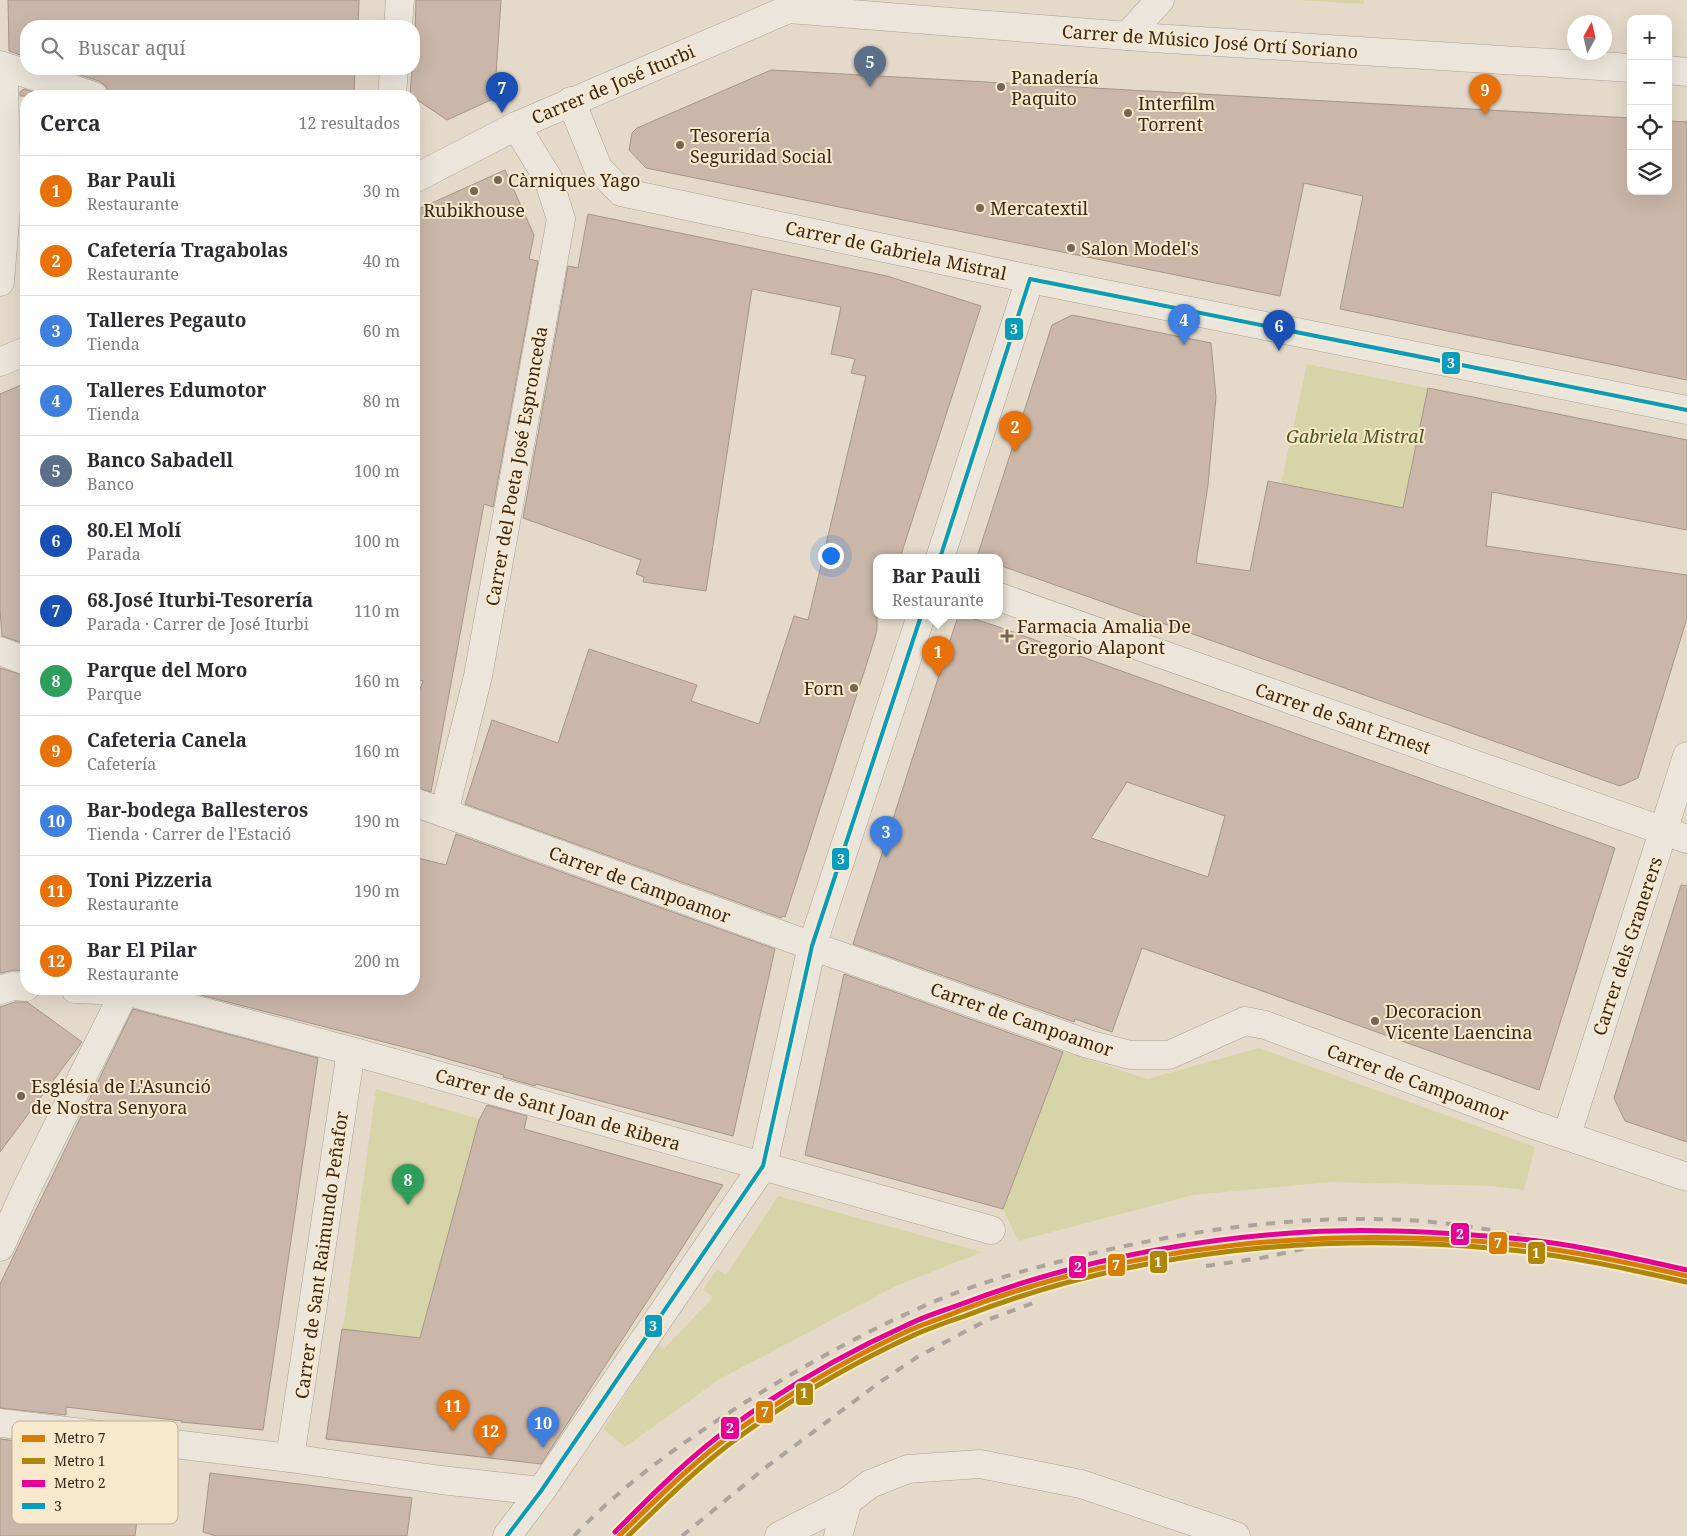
<!DOCTYPE html>
<html lang="es">
<head>
<meta charset="utf-8">
<style>
  :root { --surface:#fff; --page:#f7f7f7; --text:#2b2b33; --muted:#7c7c81; --line:#e1e1e2; --accent:#b45309 }
  body { margin:0; font-family:"Noto Serif",serif; background:var(--page); color:var(--text) }
  .controls { position:absolute; right:15px; top:15px; display:grid; overflow:hidden; border-radius:10px; box-shadow:0 5px 20px #0002 }
  .controls button { width:45px; height:45px; display:grid; place-items:center; padding:0; border:0; border-bottom:1px solid var(--line); background:var(--surface); color:var(--text); font:25px sans-serif }
  .compass { position:absolute; left:1567px; top:15px; width:45px; height:45px; border-radius:50%; background:var(--surface); box-shadow:0 5px 20px #0002; rotate:8deg }
  .you { position:absolute; left:830px; top:555px; width:18px; height:18px; margin:-12px; border:4px solid #fff; border-radius:50%; background:#1a73e8; box-shadow:0 0 0 8px #1a73e833 }
  .badge { display:grid; place-items:center; width:32px; height:32px; border-radius:50%; background:var(--accent); color:#fff; font-size:16px; font-weight:700 }
  .pin { position:absolute; translate:-50% -41px; filter:drop-shadow(0 1px 2px #0008) }
  .pin::after { content:''; position:absolute; top:26px; width:18px; height:15px; background:inherit; clip-path:polygon(0 0,100% 0,50% 100%) }
  .popup { position:absolute; left:873px; top:554px; width:130px; height:65px; box-sizing:border-box; display:grid; place-content:center; border-radius:10px; background:var(--surface); filter:drop-shadow(0 1px 4px #0005); font-size:16px; white-space:nowrap; color:var(--muted) }
  .popup b { font-size:19px; color:var(--text) }
  .popup::after { content:''; position:absolute; left:50%; top:100%; margin-left:-10px; border:10px solid transparent; border-top-color:var(--surface) }
  .list { margin:0; padding:0; list-style:none }
  h2 { display:flex; justify-content:space-between; align-items:center; height:65px; margin:0; padding:0 20px; font-size:21px }
  h2 small { font-size:16px; font-weight:400; color:var(--muted) }
  .list li { display:grid; grid-template-columns:32px 1fr auto; gap:15px; align-items:center; box-sizing:border-box; height:70px; padding:0 20px; border-top:1px solid var(--line) }
  .list b { display:block; font-size:19px; white-space:nowrap }
  .list p { margin:0; font-size:16px; white-space:nowrap; color:var(--muted) }
  .list em { font-size:16px; font-style:normal; color:var(--muted) }
  .icon { flex:none; width:28px; height:28px; fill:none; stroke:currentColor; stroke-width:2; stroke-linecap:round; stroke-linejoin:round }
  .map { position:relative; flex:none; width:1687px; height:1536px; overflow:hidden }
  .search { position:absolute; background:var(--surface); box-shadow:0 5px 20px #0002; left:20px; top:20px; width:400px; height:55px; display:flex; align-items:center; gap:12px; box-sizing:border-box; padding:0 18px; border-radius:20px; color:var(--muted); font-size:19px }
  .panel { position:absolute; background:var(--surface); box-shadow:0 5px 20px #0002; left:20px; top:90px; width:400px; height:905px; border-radius:20px }
  .map>svg:first-child { display:block }
  .green { fill:#d8d4a9 }
  .building { fill:#cab7a9; stroke:#a59588; fill-rule:evenodd }
  .lines { fill:none; stroke-linecap:round; stroke-linejoin:round }
  .minor-casing { stroke:#a99f93; stroke-width:29 }
  .minor { stroke:#ece5db; stroke-width:28 }
  .rail { stroke:#aba49c; stroke-width:4; stroke-dasharray:9 9; stroke-linecap:butt }
  .bus-1-casing { stroke:#f8e8cc; stroke-width:8 }
  .bus-1 { stroke:#069cbc; stroke-width:4 }
  .metro-1-casing { stroke:#f8e8cc; stroke-width:9 }
  .metro-2-casing { stroke:#f8e8cc; stroke-width:9 }
  .metro-3-casing { stroke:#f8e8cc; stroke-width:9 }
  .metro-1 { stroke:#d67d04; stroke-width:5 }
  .metro-2 { stroke:#ae860a; stroke-width:5 }
  .metro-3 { stroke:#e70095; stroke-width:5 }
  .poi-dot { fill:#756657; stroke:#f8e8cc; stroke-width:2 }
  .labels { text-anchor:middle; dominant-baseline:central; stroke-width:4; stroke-linejoin:round; paint-order:stroke }
  .street-label { font-size:18px; fill:#38271a; stroke:#f8e8cc }
  .poi-label { font-size:18px; fill:#38271a; stroke:#f8e8cc; text-anchor:start }
  .park-label { font-size:18px; font-style:italic; fill:#4c571f; stroke:#f8e8cc }
  .key { fill:#f8e8cc; stroke:#beae97; stroke-width:1 }
  .key-label { font-size:14px; fill:#38271a }
  .line-badge { stroke:#f8e8cc; stroke-width:2 }
  .badge-label { font-size:14px; text-anchor:middle; font-weight:bold; fill:#fff }
</style>
</head>
<body>
<div class="map">
<svg width="1687" height="1536" viewBox="0 0 1687 1536">
  <rect width="100%" height="100%" fill="#e5dac9"/>
  <!-- green -->
  <g class="green">
    <path d="M1297,0H1364V4Z"/>
    <path d="M1307,364L1428,388L1403,508L1281,483Z"/>
    <path d="M1259,1048L1535,1147L1524,1190L1492,1186L1331,1182L1193,1195L1018,1241L1003,1209L1063,1051L1147,1079Z"/>
    <path d="M376,1089L479,1119L420,1338L343,1329Z"/>
    <path d="M778,1196L982,1252L896,1286L720,1379L625,1447L603,1429L658,1345L664,1349L713,1297L703,1290L717,1269L726,1275Z"/>
  </g>
  <!-- building -->
  <g class="building">
    <path d="M8,0H359L358,26H26V57L9,51Z"/>
    <path d="M416,0H501L496,75L504,94L447,120L410,95L412,69H414Z"/>
    <path d="M61,69H355L354,96H109L106,86L99,81Z"/>
    <path d="M771,70L1631,118V191H1668V121L1687,122V380L1340,309L1363,196L1331,189L1304,183L1280,296L646,168L629,150L632,133L637,128Z"/>
    <path d="M24,89L45,96H20V92Z"/>
    <path d="M505,170L534,235L529,259L538,261L493,507L484,504L431,792L414,787V707L423,681L414,678V211Z"/>
    <path d="M588,214L887,276L981,306L900,558H877V630L874,641L785,917L782,916L781,918L465,804L492,720L558,743L589,649L697,685L691,701L759,724L794,616L808,620L866,376L851,373L855,359L831,354L841,307L752,289L706,591L643,582L644,577L636,574L641,560L523,518L568,266L578,268Z"/>
    <path d="M1072,315L1211,343L1216,397L1208,485L1196,563L1250,571L1268,481L1403,508L1428,388L1687,440V530L1492,492L1486,546L1687,575V618L1638,778L1620,786L999,565V558L977,557L1052,325Z"/>
    <path d="M26,383V644L2,636L0,610V394Z"/>
    <path d="M958,616H965L996,626L1615,848L1539,1090L1142,948L1112,1032L1075,1019L1074,1022L853,944ZM1127,782L1225,816L1208,877L1091,838Z"/>
    <path d="M0,668L26,676V971L14,970L1,973H0Z"/>
    <path d="M456,834L775,949L733,1136L536,1084L535,1086L503,1077L504,1075L423,1052L177,989H414V857L446,865Z"/>
    <path d="M1681,885L1687,886V1142L1625,1121L1614,1098Z"/>
    <path d="M844,974L1063,1052L1003,1209L805,1155Z"/>
    <path d="M15,1002H27L82,1042L0,1152V1007Z"/>
    <path d="M133,1009L318,1058L263,1430L181,1422L182,1421L66,1407V1415L0,1408V1284Z"/>
    <path d="M487,1105L527,1116L524,1129L723,1185L541,1464L326,1439L342,1329L420,1338L479,1120Z"/>
    <path d="M0,1439L62,1446L61,1456L125,1464L121,1503L139,1505L135,1536H0Z"/>
    <path d="M210,1473L412,1498L407,1536H216L203,1532Z"/>
  </g>
  <g class="lines">
    <defs>
      <g id="minor">
        <path d="M398,26L400,0"/>
        <path d="M1127,36L1160,0"/>
        <path d="M0,65L94,96"/>
        <path d="M1668,70L1687,72"/>
        <path d="M0,79L4,85L7,198L0,282"/>
        <path d="M392,96L394,69"/>
        <path d="M571,101L598,168L621,192L1030,279L1687,410"/>
        <path d="M414,179L516,126L789,9L1153,38L1631,68"/>
        <path d="M0,362L26,351"/>
        <path d="M940,558L1030,279"/>
        <path d="M999,597L1687,839"/>
        <path d="M0,651L26,661"/>
        <path d="M414,802L812,946L1088,1044L1130,1055H1169L1245,1021L1265,1025L1534,1125L1687,1177"/>
        <path d="M444,813L478,676L561,219L548,178L516,126"/>
        <path d="M75,989L125,991L351,1051L991,1230"/>
        <path d="M0,990L13,986L26,987"/>
        <path d="M1567,1135L1687,756"/>
        <path d="M0,1247L25,1192L126,989"/>
        <path d="M0,1423L290,1458L441,1480L541,1491"/>
        <path d="M290,1458L351,1051"/>
        <path d="M507,1536L541,1491L763,1166L812,946L921,616"/>
        <path d="M779,1536L848,1501L870,1484L908,1469L980,1464L1081,1484L1236,1536"/>
        <path d="M838,1536L848,1501"/>
      </g>
    </defs>
    <!-- minor casing -->
    <use href="#minor" class="minor-casing"/>
    <!-- minor -->
    <use href="#minor" class="minor"/>
    <!-- rail -->
    <g class="rail">
      <path d="M1206,1266L1261,1258L1331,1243L1426,1238"/>
      <path d="M574,1536C623,1484 683,1442 744,1403C808,1363 875,1326 945,1297C990,1279 1038,1267 1085,1255C1194,1229 1309,1213 1421,1221C1499,1227 1574,1248 1650,1268"/>
      <path d="M682,1536L765,1468L880,1382L919,1356L987,1320L1036,1302"/>
    </g>
    <defs>
      <g id="bus-1">
        <path d="M940,558L1030,279L1687,410"/>
        <path d="M507,1536L541,1491L763,1166L812,946L921,616"/>
      </g>
    </defs>
    <!-- bus-1 casing -->
    <use href="#bus-1" class="bus-1-casing"/>
    <!-- bus-1 -->
    <use href="#bus-1" class="bus-1"/>
    <defs>
      <path id="metro-1" d="M619,1536C656,1500 693,1462 735,1432C790,1393 849,1358 910,1330C926,1323 943,1318 959,1311C1134,1244 1324,1226 1511,1244C1570,1250 1629,1263 1687,1276"/>
      <path id="metro-2" d="M628,1536C663,1502 699,1466 739,1437C793,1398 851,1364 912,1336C929,1328 947,1322 965,1316C1138,1249 1328,1231 1511,1250C1570,1256 1628,1269 1686,1282"/>
      <path id="metro-3" d="M615,1532C652,1495 689,1457 731,1427C786,1387 845,1353 907,1325C923,1317 939,1312 956,1306C1068,1263 1187,1239 1307,1232C1374,1228 1443,1232 1510,1238C1569,1243 1629,1257 1687,1270"/>
    </defs>
    <!-- metro-1 casing -->
    <use href="#metro-1" class="metro-1-casing"/>
    <!-- metro-2 casing -->
    <use href="#metro-2" class="metro-2-casing"/>
    <!-- metro-3 casing -->
    <use href="#metro-3" class="metro-3-casing"/>
    <!-- metro-1 -->
    <use href="#metro-1" class="metro-1"/>
    <!-- metro-2 -->
    <use href="#metro-2" class="metro-2"/>
    <!-- metro-3 -->
    <use href="#metro-3" class="metro-3"/>
  </g>
  <!-- markers -->
  <g class="poi-dot">
    <circle cx="1001" cy="87" r="5"/>
    <circle cx="1128" cy="113" r="5"/>
    <circle cx="680" cy="145" r="5"/>
    <circle cx="498" cy="180" r="5"/>
    <circle cx="474" cy="191" r="5"/>
    <circle cx="980" cy="208" r="5"/>
    <circle cx="1071" cy="248" r="5"/>
    <path d="M1004.5 628.5h5v5h5v5h-5v5h-5v-5h-5v-5h5z"/>
    <circle cx="854" cy="688" r="5"/>
    <circle cx="1375" cy="1021" r="5"/>
    <circle cx="21" cy="1096" r="5"/>
  </g>
  <g class="labels">
    <!-- street labels -->
    <g class="street-label">
      <text transform="translate(1210 41) rotate(4)">Carrer de Músico José Ortí Soriano</text>
      <text transform="translate(613 84) rotate(-23)">Carrer de José Iturbi</text>
      <text transform="translate(896 250) rotate(12)">Carrer de Gabriela Mistral</text>
      <text transform="translate(516 466) rotate(-80)">Carrer del Poeta José Espronceda</text>
      <text transform="translate(1343 718) rotate(19)">Carrer de Sant Ernest</text>
      <text transform="translate(640 884) rotate(20)">Carrer de Campoamor</text>
      <text transform="translate(1627 946) rotate(-72)">Carrer dels Granerers</text>
      <text transform="translate(1022 1019) rotate(19)">Carrer de Campoamor</text>
      <text transform="translate(1418 1082) rotate(20)">Carrer de Campoamor</text>
      <text transform="translate(558 1109) rotate(16)">Carrer de Sant Joan de Ribera</text>
      <text transform="translate(321 1255) rotate(-82)">Carrer de Sant Raimundo Peñafor</text>
    </g>
    <!-- poi labels -->
    <g class="poi-label">
      <text x="1011" y="77">Panadería<tspan x="1011" dy="21">Paquito</tspan></text>
      <text x="1138" y="103">Interfilm<tspan x="1138" dy="21">Torrent</tspan></text>
      <text x="690" y="135">Tesorería<tspan x="690" dy="21">Seguridad Social</tspan></text>
      <text x="508" y="180">Càrniques Yago</text>
      <text x="990" y="208">Mercatextil</text>
      <text x="474" y="210" text-anchor="middle">Rubikhouse</text>
      <text x="1081" y="248">Salon Model's</text>
      <text x="1017" y="626">Farmacia Amalia De<tspan x="1017" dy="21">Gregorio Alapont</tspan></text>
      <text x="844" y="688" text-anchor="end">Forn</text>
      <text x="1385" y="1011">Decoracion<tspan x="1385" dy="21">Vicente Laencina</tspan></text>
      <text x="31" y="1086">Església de L'Asunció<tspan x="31" dy="21">de Nostra Senyora</tspan></text>
    </g>
    <!-- park labels -->
    <g class="park-label">
      <text x="1355" y="436">Gabriela Mistral</text>
    </g>
  </g>
  <!-- legend -->
  <rect x="12" y="1421" width="166" height="103" rx="8" class="key"/>
  <rect x="22" y="1435" width="23" height="7" fill="#d67d04"/>
  <rect x="22" y="1458" width="23" height="6" fill="#ae860a"/>
  <rect x="22" y="1480" width="23" height="7" fill="#e70095"/>
  <rect x="22" y="1503" width="23" height="6" fill="#069cbc"/>
  <g class="key-label">
    <text x="54" y="1443">Metro 7</text>
    <text x="54" y="1466">Metro 1</text>
    <text x="54" y="1488">Metro 2</text>
    <text x="54" y="1511">3</text>
  </g>
  <g class="line-badge">
    <rect x="1004" y="317" width="20" height="24" rx="5" fill="#069cbc"/>
    <rect x="1441" y="351" width="20" height="24" rx="5" fill="#069cbc"/>
    <rect x="831" y="847" width="19" height="24" rx="5" fill="#069cbc"/>
    <rect x="1450" y="1222" width="20" height="24" rx="5" fill="#e70095"/>
    <rect x="1488" y="1231" width="20" height="24" rx="5" fill="#d67d04"/>
    <rect x="1527" y="1241" width="19" height="24" rx="5" fill="#ae860a"/>
    <rect x="1149" y="1250" width="19" height="24" rx="5" fill="#ae860a"/>
    <rect x="1107" y="1253" width="19" height="24" rx="5" fill="#d67d04"/>
    <rect x="1068" y="1255" width="19" height="24" rx="5" fill="#e70095"/>
    <rect x="644" y="1314" width="19" height="24" rx="5" fill="#069cbc"/>
    <rect x="795" y="1382" width="19" height="24" rx="5" fill="#ae860a"/>
    <rect x="755" y="1400" width="19" height="24" rx="5" fill="#d67d04"/>
    <rect x="720" y="1416" width="20" height="24" rx="5" fill="#e70095"/>
  </g>
  <g class="badge-label">
    <text x="1014" y="334">3</text>
    <text x="1451" y="368">3</text>
    <text x="841" y="864">3</text>
    <text x="1460" y="1239">2</text>
    <text x="1498" y="1248">7</text>
    <text x="1536" y="1258">1</text>
    <text x="1158" y="1267">1</text>
    <text x="1116" y="1270">7</text>
    <text x="1078" y="1272">2</text>
    <text x="653" y="1331">3</text>
    <text x="804" y="1398">1</text>
    <text x="765" y="1417">7</text>
    <text x="730" y="1433">2</text>
  </g>
</svg>
<div class="controls">
<button>+</button>
<button>−</button>
<button><svg class="icon" aria-label="locate" viewBox="0 0 24 24"><circle cx="12" cy="12" r="6"/><path d="M12 2v4M12 18v4M2 12h4M18 12h4"/></svg></button>
<button><svg class="icon" aria-label="layers" viewBox="0 0 24 24"><path d="M12 4l9 5-9 5-9-5zM3 14l9 5 9-5"/></svg></button>
</div>
<svg class="compass" viewBox="-18 -18 36 36"><path d="M0-13l5 13h-10z" fill="#e53935"/><path d="M0 13l5-13h-10z" fill="#7c7c81"/></svg>
<div class="you"></div>
<div class="pin badge" style="left:938px;top:677px;background:#e8710a">1</div>
<div class="popup"><b>Bar Pauli</b>Restaurante</div>
<div class="pin badge" style="left:1015px;top:452px;background:#e8710a">2</div>
<div class="pin badge" style="left:886px;top:857px;background:#3f7fe0">3</div>
<div class="pin badge" style="left:1184px;top:345px;background:#3f7fe0">4</div>
<div class="pin badge" style="left:870px;top:87px;background:#5c6f8a">5</div>
<div class="pin badge" style="left:1279px;top:351px;background:#1a4fb4">6</div>
<div class="pin badge" style="left:502px;top:113px;background:#1a4fb4">7</div>
<div class="pin badge" style="left:408px;top:1205px;background:#2e9e5b">8</div>
<div class="pin badge" style="left:1485px;top:115px;background:#e8710a">9</div>
<div class="pin badge" style="left:543px;top:1448px;background:#3f7fe0">10</div>
<div class="pin badge" style="left:453px;top:1431px;background:#e8710a">11</div>
<div class="pin badge" style="left:490px;top:1456px;background:#e8710a">12</div>
<div class="search"><svg class="icon" aria-label="search" viewBox="0 0 24 24"><circle cx="10" cy="10" r="6"/><path d="M15 15l6 6"/></svg>Buscar aquí</div>
<section class="panel">
<h2>Cerca<small>12 resultados</small></h2>
<ul class="list">
<li><span class="badge" style="background:#e8710a">1</span><div><b>Bar Pauli</b><p>Restaurante</p></div><em>30 m</em></li>
<li><span class="badge" style="background:#e8710a">2</span><div><b>Cafetería Tragabolas</b><p>Restaurante</p></div><em>40 m</em></li>
<li><span class="badge" style="background:#3f7fe0">3</span><div><b>Talleres Pegauto</b><p>Tienda</p></div><em>60 m</em></li>
<li><span class="badge" style="background:#3f7fe0">4</span><div><b>Talleres Edumotor</b><p>Tienda</p></div><em>80 m</em></li>
<li><span class="badge" style="background:#5c6f8a">5</span><div><b>Banco Sabadell</b><p>Banco</p></div><em>100 m</em></li>
<li><span class="badge" style="background:#1a4fb4">6</span><div><b>80.El Molí</b><p>Parada</p></div><em>100 m</em></li>
<li><span class="badge" style="background:#1a4fb4">7</span><div><b>68.José Iturbi-Tesorería</b><p>Parada · Carrer de José Iturbi</p></div><em>110 m</em></li>
<li><span class="badge" style="background:#2e9e5b">8</span><div><b>Parque del Moro</b><p>Parque</p></div><em>160 m</em></li>
<li><span class="badge" style="background:#e8710a">9</span><div><b>Cafeteria Canela</b><p>Cafetería</p></div><em>160 m</em></li>
<li><span class="badge" style="background:#3f7fe0">10</span><div><b>Bar-bodega Ballesteros</b><p>Tienda · Carrer de l'Estació</p></div><em>190 m</em></li>
<li><span class="badge" style="background:#e8710a">11</span><div><b>Toni Pizzeria</b><p>Restaurante</p></div><em>190 m</em></li>
<li><span class="badge" style="background:#e8710a">12</span><div><b>Bar El Pilar</b><p>Restaurante</p></div><em>200 m</em></li>
</ul>
</section>
</div>
</body>
</html>
